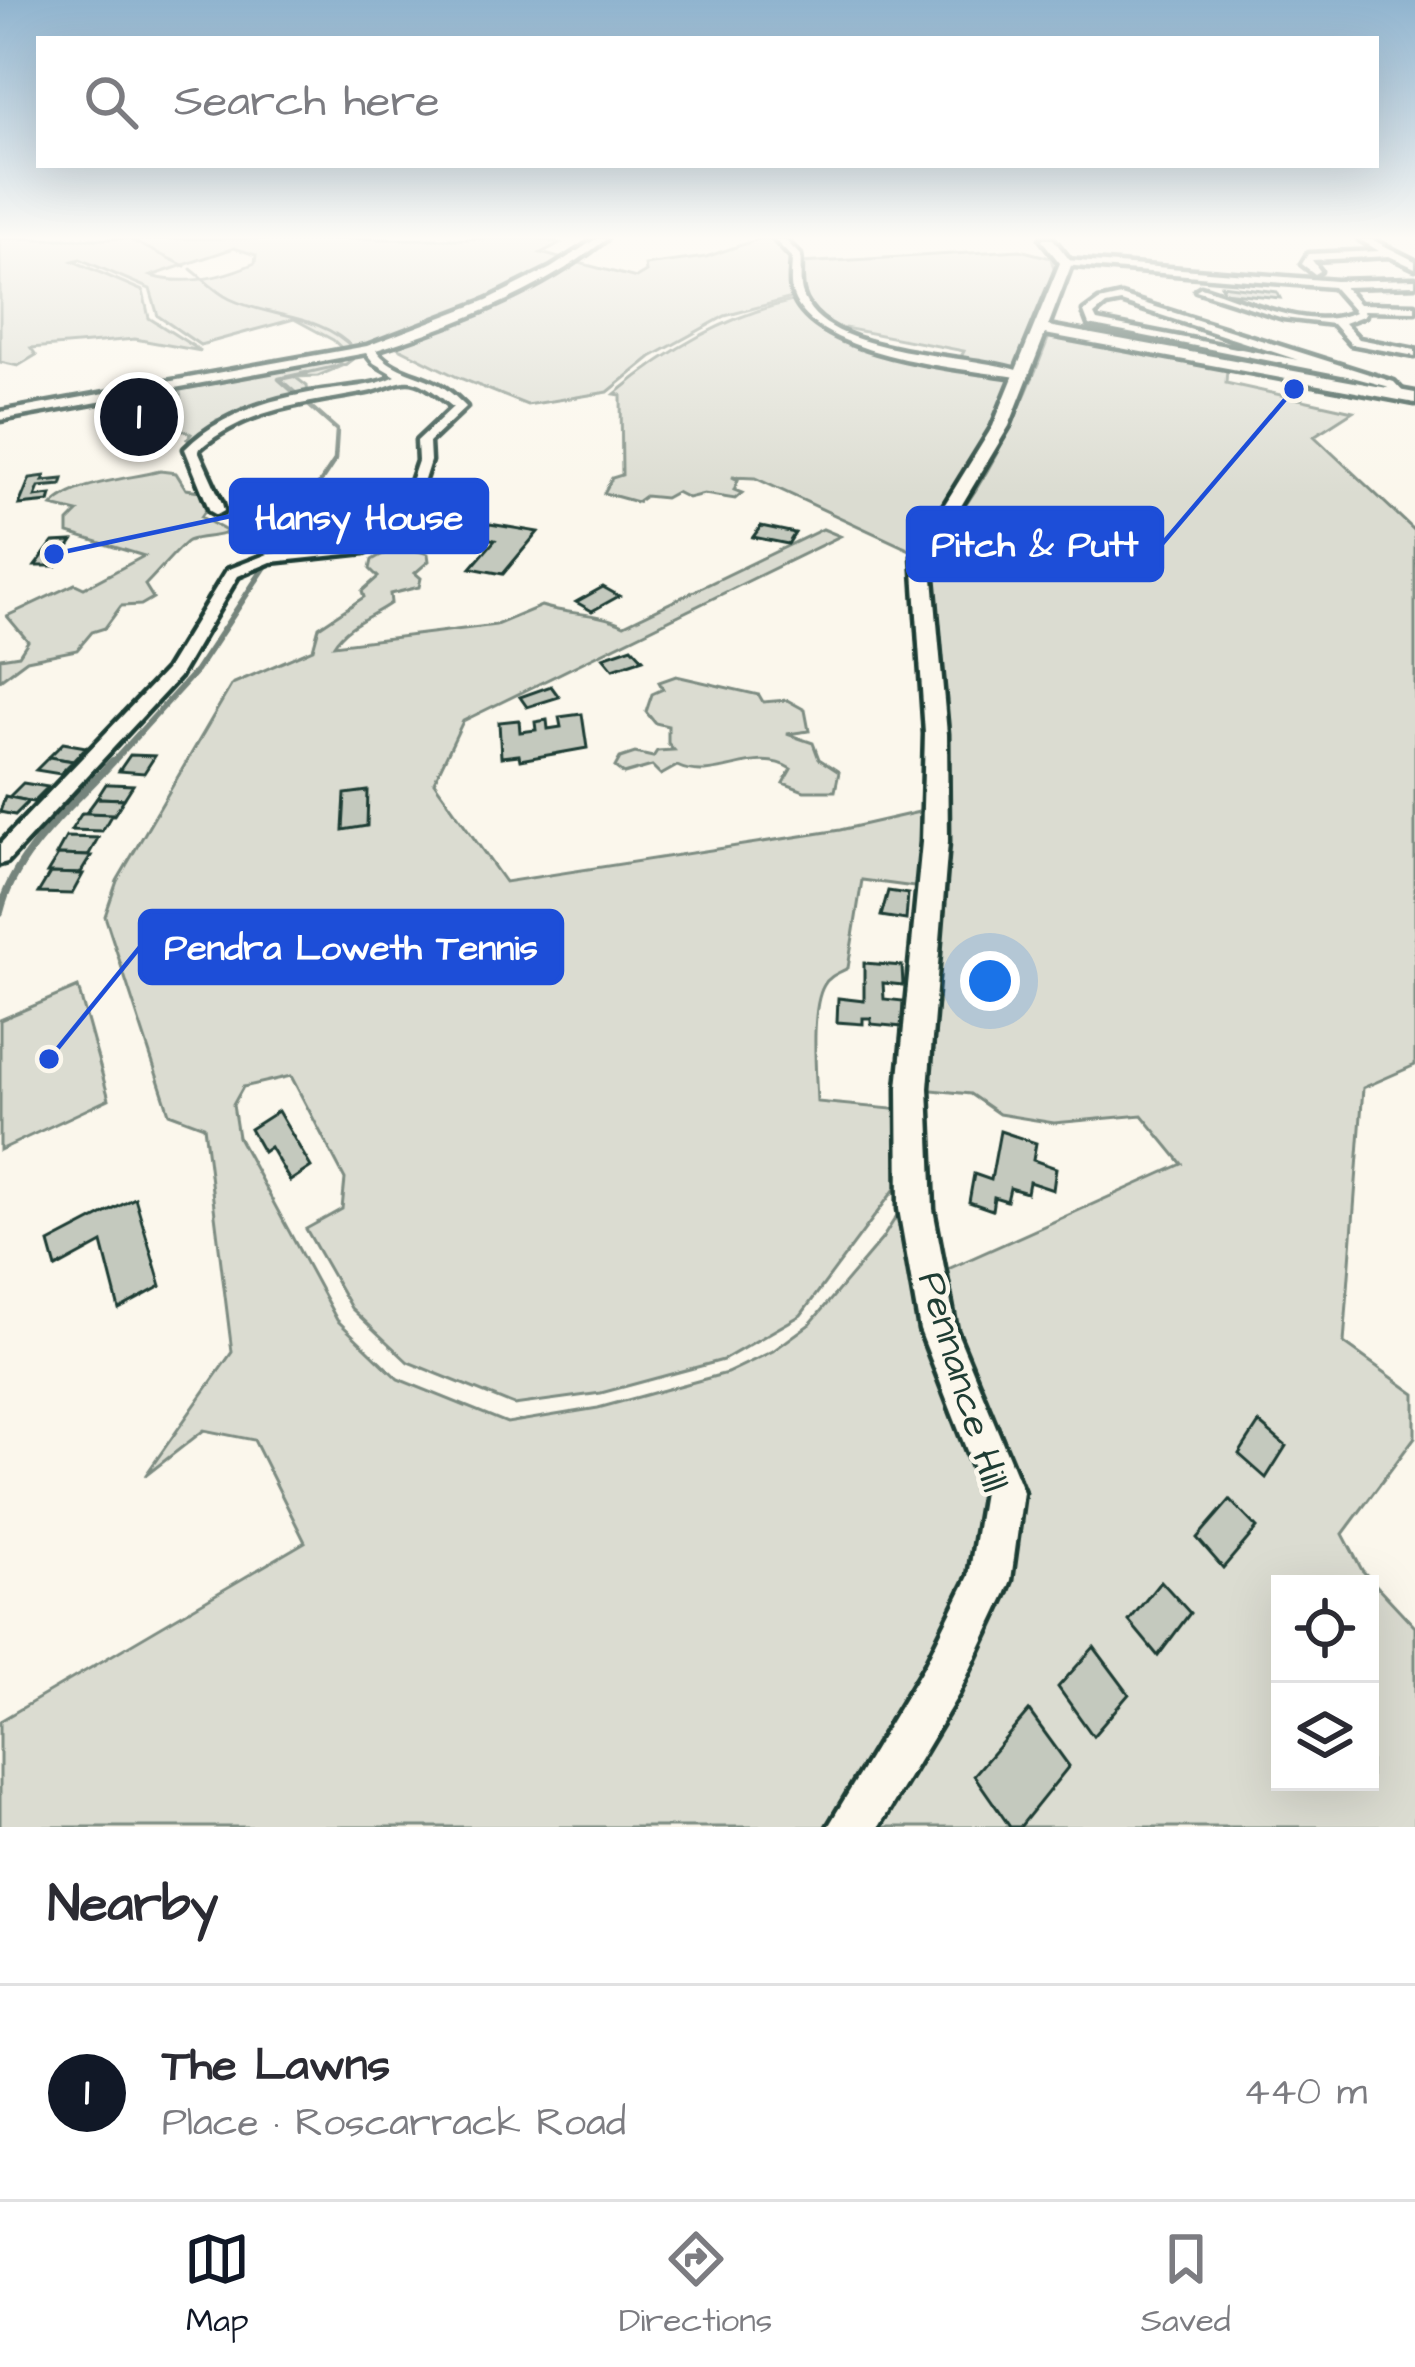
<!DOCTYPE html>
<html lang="en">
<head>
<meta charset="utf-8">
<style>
  :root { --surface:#fff; --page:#f7f7f7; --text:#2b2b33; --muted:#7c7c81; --line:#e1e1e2; --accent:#111827 }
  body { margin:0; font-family:"Architects Daughter",sans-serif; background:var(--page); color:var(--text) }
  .controls { position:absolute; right:36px; bottom:36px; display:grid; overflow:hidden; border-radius:0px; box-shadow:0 12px 48px #0002 }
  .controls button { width:108px; height:108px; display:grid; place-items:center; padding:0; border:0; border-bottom:3px solid var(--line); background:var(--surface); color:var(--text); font:60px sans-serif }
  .you { position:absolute; left:990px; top:981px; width:42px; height:42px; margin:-30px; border:9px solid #fff; border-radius:50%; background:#1a73e8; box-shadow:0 0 0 18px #1a73e833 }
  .badge { display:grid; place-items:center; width:78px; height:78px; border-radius:50%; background:var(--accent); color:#fff; font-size:39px; font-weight:700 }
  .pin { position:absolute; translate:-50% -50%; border:6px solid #fff; box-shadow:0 3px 12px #0006 }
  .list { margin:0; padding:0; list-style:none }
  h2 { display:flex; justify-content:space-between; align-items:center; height:156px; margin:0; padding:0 48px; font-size:51px }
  h2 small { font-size:39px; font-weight:400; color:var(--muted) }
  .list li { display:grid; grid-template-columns:78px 1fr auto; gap:36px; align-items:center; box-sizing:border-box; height:216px; padding:0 48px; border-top:3px solid var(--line) }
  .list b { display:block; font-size:45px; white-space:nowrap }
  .list p { margin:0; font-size:39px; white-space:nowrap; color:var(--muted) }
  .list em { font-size:39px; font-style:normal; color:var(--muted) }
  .icon { flex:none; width:66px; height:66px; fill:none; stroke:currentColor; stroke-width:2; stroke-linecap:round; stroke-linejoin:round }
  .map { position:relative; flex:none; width:1415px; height:1827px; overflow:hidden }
  .search { position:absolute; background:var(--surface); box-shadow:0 12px 48px #0002; left:36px; right:36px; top:36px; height:132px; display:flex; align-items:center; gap:30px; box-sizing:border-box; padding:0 42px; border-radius:0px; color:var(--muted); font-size:45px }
  .sheet { height:372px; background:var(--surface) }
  nav { display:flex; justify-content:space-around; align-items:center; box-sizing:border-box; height:168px; border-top:3px solid var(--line); background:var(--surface); font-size:33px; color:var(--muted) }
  nav a { display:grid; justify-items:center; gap:6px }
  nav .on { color:var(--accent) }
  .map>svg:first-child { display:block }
  .green { fill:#dbdcd1; stroke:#7d8c82; stroke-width:3; fill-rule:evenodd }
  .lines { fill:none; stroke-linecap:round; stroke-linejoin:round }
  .stream-far3 { stroke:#74847b; stroke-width:3 }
  .stream-far2 { stroke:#74847b; stroke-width:4.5 }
  .stream-far1 { stroke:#74847b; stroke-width:6 }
  .stream { stroke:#74847b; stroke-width:8 }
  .building { fill:#c4c9be; stroke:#1f3d34; stroke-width:3 }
  .minor-casing { stroke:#1f3d34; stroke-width:9 }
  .tertiary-casing { stroke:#1f3d34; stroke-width:9 }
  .minor { fill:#fbf7ec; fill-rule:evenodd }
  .tertiary { fill:#fbf7ec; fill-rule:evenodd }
  .labels { text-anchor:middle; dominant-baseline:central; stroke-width:9; stroke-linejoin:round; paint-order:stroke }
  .near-street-label { font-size:39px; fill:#1f3d34; stroke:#fbf7ec }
  .leader { fill:none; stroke:#1d4ed8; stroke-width:4.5 }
  .callout-dot { fill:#1d4ed8; stroke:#fbf7ec; stroke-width:4.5 }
  .callout { fill:#1d4ed8; stroke:#1d4ed8; stroke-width:4.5 }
  .callout-label { font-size:36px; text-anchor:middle; font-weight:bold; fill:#fff }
</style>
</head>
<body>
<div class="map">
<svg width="1415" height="1827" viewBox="0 0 1415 1827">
  <rect width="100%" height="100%" fill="#fbf7ec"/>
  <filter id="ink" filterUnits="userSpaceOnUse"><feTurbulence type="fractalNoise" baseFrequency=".00833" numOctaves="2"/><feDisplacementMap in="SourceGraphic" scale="24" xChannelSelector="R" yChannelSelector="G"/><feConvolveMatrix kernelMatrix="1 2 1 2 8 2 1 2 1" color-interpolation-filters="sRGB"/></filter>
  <g filter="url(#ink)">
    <!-- green -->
    <g class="green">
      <path d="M0,239H538L560,243L541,253L567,260L441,318L346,352L333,340L294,319L200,345L158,316L150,289L80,259L73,261L143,291L149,318L201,351L135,339L31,348L36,355L18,366L0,362ZM234,248L256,255L255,263C223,277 185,286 151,276Z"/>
      <path d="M759,239H774L792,257V298L725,316L651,357L608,392L527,405L457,377L393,345L572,261L636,278L646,272L645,265L706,257Z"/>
      <path d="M1020,250L1051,258L1054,269L1021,368L961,357L964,351L845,328L840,333C807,311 802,302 801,263Z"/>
      <path d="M796,300C825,341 857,333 892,358L904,353L1019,376L998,426L921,555L755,478L732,477L738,480L734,490L742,493L735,499L704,494L688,498L676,492L665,498L645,496L637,502L604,493L612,478L622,475L621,395L615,394C670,348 726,316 796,300Z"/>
      <path d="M1050,334L1227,369L1226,383L1353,411L1314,436L1415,531V1065L1363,1088L1344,1343L1415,1394V1437L1343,1534L1362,1570L1415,1627V1827H858L942,1679L1003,1492L928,1278L1182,1164L1142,1115L1054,1123L999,1114L970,1094L913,1088L935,842L922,556C978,507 1024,403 1050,334ZM1280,1584H1370V1782H1280Z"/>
      <path d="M330,358L344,365L318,376L295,377L307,386L308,394L217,420V426L193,442L187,439L191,434L174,425L179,418L172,410L181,398L180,393L166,390Z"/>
      <path d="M160,471L176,473L186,489L200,491L210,504L201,517L228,532C214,539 202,535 188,541C179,546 155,576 145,585L153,598L141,605L121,606L105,628L92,632L77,650L27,660L0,680V658L19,655L28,641L7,616L75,584L84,588L144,556L68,533V522L78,512L52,506C74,482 129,479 160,471Z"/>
      <path d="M823,529L840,536L463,721L434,782L505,882L840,830L928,810L922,888L862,880L848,968C839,973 829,976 824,985C810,1008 816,1073 817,1102L903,1110L906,1174L801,1315L723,1360L601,1393L514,1405L408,1362L351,1308L306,1229L342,1209L345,1179L291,1076L243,1087L233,1105L238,1137L337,1320L398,1379L507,1423L598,1408L727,1373L773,1351L810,1324L882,1239L910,1195L994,1492L981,1574L842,1827H0V1721L305,1542L254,1440L204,1430L145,1476L232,1352L204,1126L169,1113L105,916L117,881L232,684L313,649L319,627L364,597L362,591L378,577L370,569L372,560C391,548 407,546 428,554L429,561L415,573L421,578L419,587L390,594L391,603C373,616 347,624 334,645L496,625L541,606C569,615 597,612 624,625Z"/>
      <path d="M676,676L759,695L763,702L787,700L805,710L809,731L787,734L813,743L819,759L839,772L835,791H804L783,783L791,769C755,746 715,784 677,766L661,775L652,766L624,774L615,767L620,758L635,753L653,757L657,751L674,750L668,743V726L655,723L646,712L652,694L663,689L659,682Z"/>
      <path d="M78,987L109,1099L0,1150V1020Z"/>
    </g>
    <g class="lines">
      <!-- stream-far3 -->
      <g class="stream-far3">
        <path d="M130,240L185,266"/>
        <path d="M191,269C204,279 215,292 230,299C272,319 320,313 354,349"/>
        <path d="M293,376L346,364L358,355"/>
      </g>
      <!-- stream-far2 -->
      <path class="stream-far2" d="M278,547L335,460L337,430L279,379L307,373"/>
      <!-- stream-far1 -->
      <path class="stream-far1" d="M111,764L196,671L280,544"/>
      <!-- stream -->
      <path class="stream" d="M0,912C15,851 72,806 113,761"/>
    </g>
    <!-- building -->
    <g class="building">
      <path d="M1221,285L1277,292L1280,298L1223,292Z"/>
      <path d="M45,476L43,481L63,479L61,485L39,487L35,497L51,495L49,502L19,505L30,478Z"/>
      <path d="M490,524L538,532L503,574L471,568L495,540L479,536Z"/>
      <path d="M761,526L795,533L788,544L753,537Z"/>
      <path d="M73,541L56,566H35L53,542Z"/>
      <path d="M603,587L619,596L592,611L576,602Z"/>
      <path d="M632,647L643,659L613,669L603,657Z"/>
      <path d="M551,686L559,697L527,707L520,697Z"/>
      <path d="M582,714L587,748L520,760L519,755L501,757L499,722L519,720L520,732L536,730L535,722L547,720L548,729L561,727L559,717Z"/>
      <path d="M63,743L86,747L73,761L49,757Z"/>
      <path d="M130,755L155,756L144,773L119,771Z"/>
      <path d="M49,757L73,761L60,774L36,770Z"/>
      <path d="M23,783L48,787L33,802L9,797Z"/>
      <path d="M106,784H110L133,785L124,799L97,798Z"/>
      <path d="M368,791L367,826L343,830L345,794Z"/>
      <path d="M5,796L9,797L29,801L15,815L0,812Z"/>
      <path d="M97,798L124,799L114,815L86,813Z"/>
      <path d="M82,813H86L112,814L102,831L71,830Z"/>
      <path d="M66,837L98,838L88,856L56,855Z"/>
      <path d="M58,855L88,856H91L80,874L47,873Z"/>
      <path d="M50,873L80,874H83L72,894L38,893Z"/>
      <path d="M888,891L908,894L906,920L881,916Z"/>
      <path d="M864,963L902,966L903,985L883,983L884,999L903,1001V1027L871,1024V1018H863V1024L837,1022L838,998L864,1001Z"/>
      <path d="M278,1111L311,1167L290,1181L270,1147L263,1152L250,1129Z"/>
      <path d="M1000,1131L1036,1143L1033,1160L1056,1168L1053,1190L1029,1182L1027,1193L1010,1188L1007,1201L994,1197L992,1210L969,1202L974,1174L991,1180Z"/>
      <path d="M135,1198L161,1286L119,1309L102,1243L56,1268L49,1243Z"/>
      <path d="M1259,1423L1286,1446L1266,1478L1239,1454Z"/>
      <path d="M1230,1500L1257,1528L1223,1568L1197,1538Z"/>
      <path d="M1161,1581L1190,1613L1158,1656L1129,1621Z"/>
      <path d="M1094,1647L1129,1694L1093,1736L1058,1687Z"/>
      <path d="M1029,1711L1069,1766L1020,1827H1010L974,1775Z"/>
    </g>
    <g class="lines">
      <defs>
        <g id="minor">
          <path d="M596,239H606C542,292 454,325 376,350C390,370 415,373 435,383C447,388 457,398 466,407L429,442L430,461L417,502L450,506L463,537L461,540H451L440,513L414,510L406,533L365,552L271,562L238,576L179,677L7,862L0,864V844L166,670L227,570L268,554L357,545L395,528L418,461L417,441L453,407C440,397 422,378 404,381C392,383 379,390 367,392C305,404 248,407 198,450L222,503L224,511L217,515L210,511L185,449C220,413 273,398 322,391C348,387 373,387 396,376L374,363L366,353L0,420V412L367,346L487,300L551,268Z"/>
          <path d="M774,239H784L800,255C802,266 799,280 802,292C821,361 980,351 1030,375L1024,378C967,369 815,358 793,295C789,284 792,269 792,258Z"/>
          <path d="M1359,239H1371L1415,261V268L1389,256L1312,260L1320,271L1315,274L1302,264L1308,254L1379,251Z"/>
          <path d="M1066,260L1336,281L1415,279V285L1344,287L1359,304L1415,305V311L1364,310L1365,315L1344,323L1359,339L1415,350V356L1351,344L1333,324L1283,318L1196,290L1201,287C1246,300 1308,333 1355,312L1333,287L1063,265Z"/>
          <path d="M1121,296L1394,382L1406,395L1396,397L1386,386L1352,377L1089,325L1084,312L1099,301ZM1121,302L1298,360L1097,321L1094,315L1106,305Z"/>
        </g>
        <path id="tertiary" d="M1041,239H1053L1072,263L1048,326L1415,393V403L1045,334L1009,426L931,556L947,734L948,842L928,1088L933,1209L956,1330L1023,1492L1011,1580L1005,1595L958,1695L879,1827H828L926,1663L969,1576L983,1492L920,1330L899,1209L898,1088L922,842L925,734L913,556L993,426L1060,263Z"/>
      </defs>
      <!-- minor casing -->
      <use href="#minor" class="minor-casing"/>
      <!-- tertiary casing -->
      <use href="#tertiary" class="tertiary-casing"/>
      <!-- minor -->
      <use href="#minor" class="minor"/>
      <!-- tertiary -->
      <use href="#tertiary" class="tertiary"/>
    </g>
  </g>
  <!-- sky -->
  <linearGradient id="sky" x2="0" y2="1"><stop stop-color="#90b4cf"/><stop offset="0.48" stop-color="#fdfbf6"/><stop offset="1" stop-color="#fdfbf6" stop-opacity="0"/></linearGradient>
  <rect width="1415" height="495" fill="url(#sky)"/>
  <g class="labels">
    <!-- near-street labels -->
    <g class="near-street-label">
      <text transform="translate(962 1382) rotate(73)">Pennance Hill</text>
    </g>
  </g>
  <!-- callouts -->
  <path class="leader" d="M54 554L231 516M1294 389L1162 544M49 1059L140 947"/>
  <g class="callout-dot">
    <circle cx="54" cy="554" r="12"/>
    <circle cx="1294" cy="389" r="12"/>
    <circle cx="49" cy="1059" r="12"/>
  </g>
  <g class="callout">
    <rect x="231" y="480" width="256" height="72" rx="12"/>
    <rect x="908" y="508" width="254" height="72" rx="12"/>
    <rect x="140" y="911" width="422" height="72" rx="12"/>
  </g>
  <g class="callout-label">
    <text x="359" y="529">Hansy House</text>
    <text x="1035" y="556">Pitch &amp; Putt</text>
    <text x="351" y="959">Pendra Loweth Tennis</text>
  </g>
</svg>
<div class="controls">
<button><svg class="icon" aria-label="locate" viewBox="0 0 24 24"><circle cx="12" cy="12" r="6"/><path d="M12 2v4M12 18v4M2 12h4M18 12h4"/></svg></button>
<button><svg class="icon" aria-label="layers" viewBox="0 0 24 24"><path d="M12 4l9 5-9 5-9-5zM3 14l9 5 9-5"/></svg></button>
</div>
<div class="you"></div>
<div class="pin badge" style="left:139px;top:417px">1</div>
<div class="search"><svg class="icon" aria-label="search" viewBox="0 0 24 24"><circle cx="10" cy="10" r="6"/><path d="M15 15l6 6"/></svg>Search here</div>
</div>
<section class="sheet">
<h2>Nearby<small></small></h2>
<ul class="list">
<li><span class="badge">1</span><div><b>The Lawns</b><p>Place · Roscarrack Road</p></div><em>440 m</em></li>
</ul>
</section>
<nav>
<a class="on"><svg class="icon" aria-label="map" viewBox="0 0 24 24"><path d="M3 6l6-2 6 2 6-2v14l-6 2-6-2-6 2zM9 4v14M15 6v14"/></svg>Map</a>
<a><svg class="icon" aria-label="directions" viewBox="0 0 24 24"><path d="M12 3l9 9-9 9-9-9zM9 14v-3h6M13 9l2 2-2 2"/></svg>Directions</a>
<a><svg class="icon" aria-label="saved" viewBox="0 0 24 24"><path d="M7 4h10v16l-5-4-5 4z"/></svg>Saved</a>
</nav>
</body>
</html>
